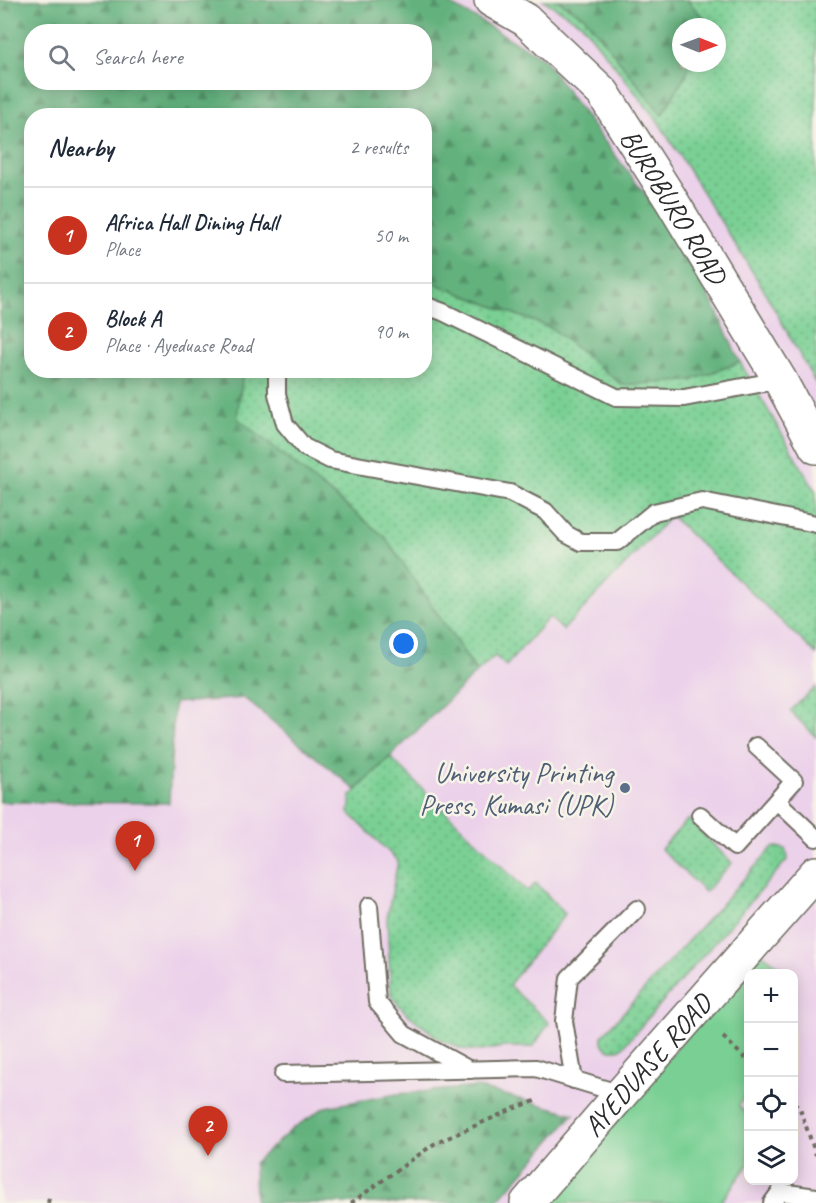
<!DOCTYPE html>
<html lang="en">
<head>
<meta charset="utf-8">
<style>
  :root { --surface:#fff; --page:#f6f6f7; --text:#1f2937; --muted:#747a83; --line:#e0e1e3; --accent:#c8321e }
  body { margin:0; font-family:Caveat,sans-serif; background:var(--page); color:var(--text) }
  .controls { position:absolute; right:18px; bottom:18px; display:grid; overflow:hidden; border-radius:12px; box-shadow:0 3px 15px #0003 }
  .controls button { width:54px; height:54px; display:grid; place-items:center; padding:0; border:0; border-bottom:2px solid var(--line); background:var(--surface); color:var(--text); font:30px sans-serif }
  .compass { position:absolute; left:672px; top:18px; width:54px; height:54px; border-radius:50%; background:var(--surface); box-shadow:0 3px 15px #0003; rotate:91deg }
  .you { position:absolute; left:404px; top:644px; width:21px; height:21px; margin:-15px; border:4px solid #fff; border-radius:50%; background:#1a73e8; box-shadow:0 0 0 9px #1a73e833 }
  .badge { display:grid; place-items:center; width:39px; height:39px; border-radius:50%; background:var(--accent); color:#fff; font-size:20px; font-weight:700 }
  .pin { position:absolute; translate:-50% -50px; filter:drop-shadow(0 2px 3px #0008) }
  .pin::after { content:''; position:absolute; top:32px; width:21px; height:18px; background:inherit; clip-path:polygon(0 0,100% 0,50% 100%) }
  .list { margin:0; padding:0; list-style:none }
  h2 { display:flex; justify-content:space-between; align-items:center; height:78px; margin:0; padding:0 24px; font-size:26px }
  h2 small { font-size:20px; font-weight:400; color:var(--muted) }
  .list li { display:grid; grid-template-columns:39px 1fr auto; gap:18px; align-items:center; box-sizing:border-box; height:96px; padding:0 24px; border-top:2px solid var(--line) }
  .list b { display:block; font-size:22px; white-space:nowrap }
  .list p { margin:0; font-size:20px; white-space:nowrap; color:var(--muted) }
  .list em { font-size:20px; font-style:normal; color:var(--muted) }
  .icon { flex:none; width:33px; height:33px; fill:none; stroke:currentColor; stroke-width:2; stroke-linecap:round; stroke-linejoin:round }
  .map { position:relative; flex:none; width:816px; height:1203px; overflow:hidden }
  .search { position:absolute; background:var(--surface); box-shadow:0 3px 15px #0003; left:24px; top:24px; width:408px; height:66px; display:flex; align-items:center; gap:15px; box-sizing:border-box; padding:0 21px; border-radius:24px; color:var(--muted); font-size:22px }
  .panel { position:absolute; background:var(--surface); box-shadow:0 3px 15px #0003; left:24px; top:108px; width:408px; height:270px; border-radius:24px }
  .map>svg:first-child { display:block }
  .built { fill:#ecd1ea; fill-rule:evenodd }
  .grass { fill:url(#grass-dots); stroke:#527e60; stroke-width:1.5 }
  .forest { fill:url(#forest-firs); stroke:#476e54; stroke-width:1.5; fill-rule:evenodd }
  .park { fill:#7ad094; stroke:#527e60; stroke-width:1.5 }
  .lines { fill:none; stroke-linecap:round; stroke-linejoin:round }
  .service-casing { stroke:#6f6c62; stroke-width:20 }
  .minor-casing { stroke:#6f6c62; stroke-width:36 }
  .path { stroke:#6f6c62; stroke-width:4; stroke-dasharray:4.5 4.5; stroke-linecap:butt }
  .service { stroke:#fff; stroke-width:16 }
  .minor { stroke:#fff; stroke-width:33 }
  .service-dot { fill:#5c6f8a; stroke:#f7f3e8; stroke-width:2 }
  .labels { text-anchor:middle; dominant-baseline:central; stroke-width:5; stroke-linejoin:round; paint-order:stroke }
  .street-label { font-size:28px; fill:#2b2b2b; stroke:#f7f3e8 }
  .service-label { font-size:28px; fill:#4e5e75; stroke:#f7f3e8; text-anchor:end }
</style>
</head>
<body>
<div class="map">
<svg width="816" height="1203" viewBox="0 0 816 1203">
  <defs>
    <pattern id="grass-dots" width="8" height="8" patternUnits="userSpaceOnUse" patternTransform="scale(1.5)"><rect width="8" height="8" fill="#7ad094"/><path d="M2 2h.1M6 6h.1" fill="none" stroke="#64a979" stroke-width="1.8" stroke-linecap="round"/></pattern>
    <pattern id="forest-firs" width="22" height="20" patternUnits="userSpaceOnUse" patternTransform="scale(1.5)"><rect width="22" height="20" fill="#63b27e"/><path d="M5 1l3.5 6h-7zM16 11l3.5 6h-7z" fill="#529167"/></pattern>
  </defs>
  <rect width="100%" height="100%" fill="#f7f3e8"/>
  <filter id="ink" filterUnits="userSpaceOnUse"><feTurbulence type="fractalNoise" baseFrequency=".0167" numOctaves="2"/><feDisplacementMap in="SourceGraphic" scale="12" xChannelSelector="R" yChannelSelector="G"/><feConvolveMatrix kernelMatrix="1 2 1 2 8 2 1 2 1" color-interpolation-filters="sRGB"/></filter>
  <filter id="wash" filterUnits="userSpaceOnUse"><feTurbulence type="fractalNoise" baseFrequency=".008" numOctaves="4" result="noise"/><feDisplacementMap in="SourceGraphic" scale="24" xChannelSelector="R" yChannelSelector="G"/><feGaussianBlur stdDeviation="1.35" result="paint"/><feColorMatrix in="noise" values="0 0 0 0 0 0 0 0 0 0 0 0 0 0 0 0 0 1.4 0 .05"/><feComposite in="paint" operator="in"/></filter>
  <g filter="url(#wash)">
    <rect width="100%" height="100%" fill="#ede4c8"/>
    <!-- built -->
    <path class="built" d="M0,0H816V1203H0ZM681,27H717V63H681ZM32,32H424V82H32ZM32,116H424V370H32ZM748,974H794V1180H748Z"/>
    <!-- grass -->
    <g class="grass">
      <path d="M543,0H557L585,17L662,115L684,78L691,63H717V27H706L708,23L687,0H816V384L762,287L659,123L582,24Z"/>
      <path d="M425,280L551,328L622,384L689,381L740,362L816,492V654L671,516L563,630L549,617L506,666L495,656L477,672L385,537L236,418L243,371L424,370Z"/>
      <path d="M816,687V737L790,711Z"/>
      <path d="M390,757L527,891L536,883L565,914L509,985L549,1023L533,1047H504L481,1051L461,1049L438,1038L405,1012L391,996L387,918L398,861L349,813L351,796Z"/>
      <path d="M688,819L732,863L705,892L661,849Z"/>
      <path d="M777,847L785,849L788,856L787,860L621,1049C611,1052 600,1049 602,1036L772,848Z"/>
    </g>
    <!-- forest -->
    <g class="forest">
      <path d="M0,0H442L477,19L544,59L585,116L655,207L713,303L740,362L689,381L622,385L551,328L425,280L424,116H32V370L243,371L237,418L385,537L477,672L356,790L244,698L174,703L169,803L0,802ZM32,32H424V82H32Z"/>
      <path d="M557,0H687L708,23L706,27H681V63H691L684,78L662,115L585,17Z"/>
      <path d="M476,1087L574,1114L496,1203H255L254,1163L292,1129L325,1107L397,1094Z"/>
    </g>
    <!-- park -->
    <path class="park" d="M761,953L785,970L784,973L748,974V1089L739,1106L748,1116V1165L720,1203H550L726,988Z"/>
  </g>
  <g filter="url(#ink)">
    <g class="lines">
      <defs>
        <g id="service">
          <path d="M424,305L443,312L616,397L684,398L780,380"/>
          <path d="M277,370V394L285,424L304,447L330,460L510,493L545,511L566,534L581,542H617L654,512L702,501L816,524"/>
          <path d="M777,801L816,838"/>
          <path d="M700,815L735,847L794,781L756,746"/>
          <path d="M369,906L377,1002L404,1034L470,1070"/>
          <path d="M283,1074L536,1068L621,1094"/>
          <path d="M574,1080L564,1021L569,978L637,909"/>
          <path d="M772,1203L780,1192L816,1197"/>
        </g>
        <g id="minor">
          <path id="s1" d="M491,0L526,20L603,93L670,198L780,380L816,447"/>
          <path id="s2" d="M527,1203L621,1094L816,873"/>
        </g>
      </defs>
      <!-- service casing -->
      <use href="#service" class="service-casing"/>
      <!-- minor casing -->
      <use href="#minor" class="minor-casing"/>
      <!-- path -->
      <g class="path">
        <path d="M723,1037L748,1061"/>
        <path d="M794,1103L800,1109L816,1155"/>
        <path d="M48,1203L49,1198"/>
        <path d="M351,1203L434,1144L515,1108L535,1101"/>
      </g>
      <!-- service -->
      <use href="#service" class="service"/>
      <!-- minor -->
      <use href="#minor" class="minor"/>
    </g>
  </g>
  <!-- markers -->
  <circle class="service-dot" cx="625" cy="788" r="6"/>
  <g class="labels">
    <!-- street labels -->
    <g class="street-label">
      <text stroke="none"><textPath href="#s1" startOffset="280">BUROBURO ROAD</textPath></text>
      <text stroke="none"><textPath href="#s2" startOffset="183">AYEDUASE ROAD</textPath></text>
    </g>
    <!-- service labels -->
    <g class="service-label">
      <text x="613" y="772">University Printing<tspan x="613" dy="32">Press, Kumasi (UPK)</tspan></text>
    </g>
  </g>
</svg>
<div class="controls">
<button>+</button>
<button>−</button>
<button><svg class="icon" aria-label="locate" viewBox="0 0 24 24"><circle cx="12" cy="12" r="6"/><path d="M12 2v4M12 18v4M2 12h4M18 12h4"/></svg></button>
<button><svg class="icon" aria-label="layers" viewBox="0 0 24 24"><path d="M12 4l9 5-9 5-9-5zM3 14l9 5 9-5"/></svg></button>
</div>
<svg class="compass" viewBox="-18 -18 36 36"><path d="M0-13l5 13h-10z" fill="#e53935"/><path d="M0 13l5-13h-10z" fill="#747a83"/></svg>
<div class="you"></div>
<div class="pin badge" style="left:135px;top:871px">1</div>
<div class="pin badge" style="left:208px;top:1156px">2</div>
<div class="search"><svg class="icon" aria-label="search" viewBox="0 0 24 24"><circle cx="10" cy="10" r="6"/><path d="M15 15l6 6"/></svg>Search here</div>
<section class="panel">
<h2>Nearby<small>2 results</small></h2>
<ul class="list">
<li><span class="badge">1</span><div><b>Africa Hall Dining Hall</b><p>Place</p></div><em>50 m</em></li>
<li><span class="badge">2</span><div><b>Block A</b><p>Place · Ayeduase Road</p></div><em>90 m</em></li>
</ul>
</section>
</div>
</body>
</html>
